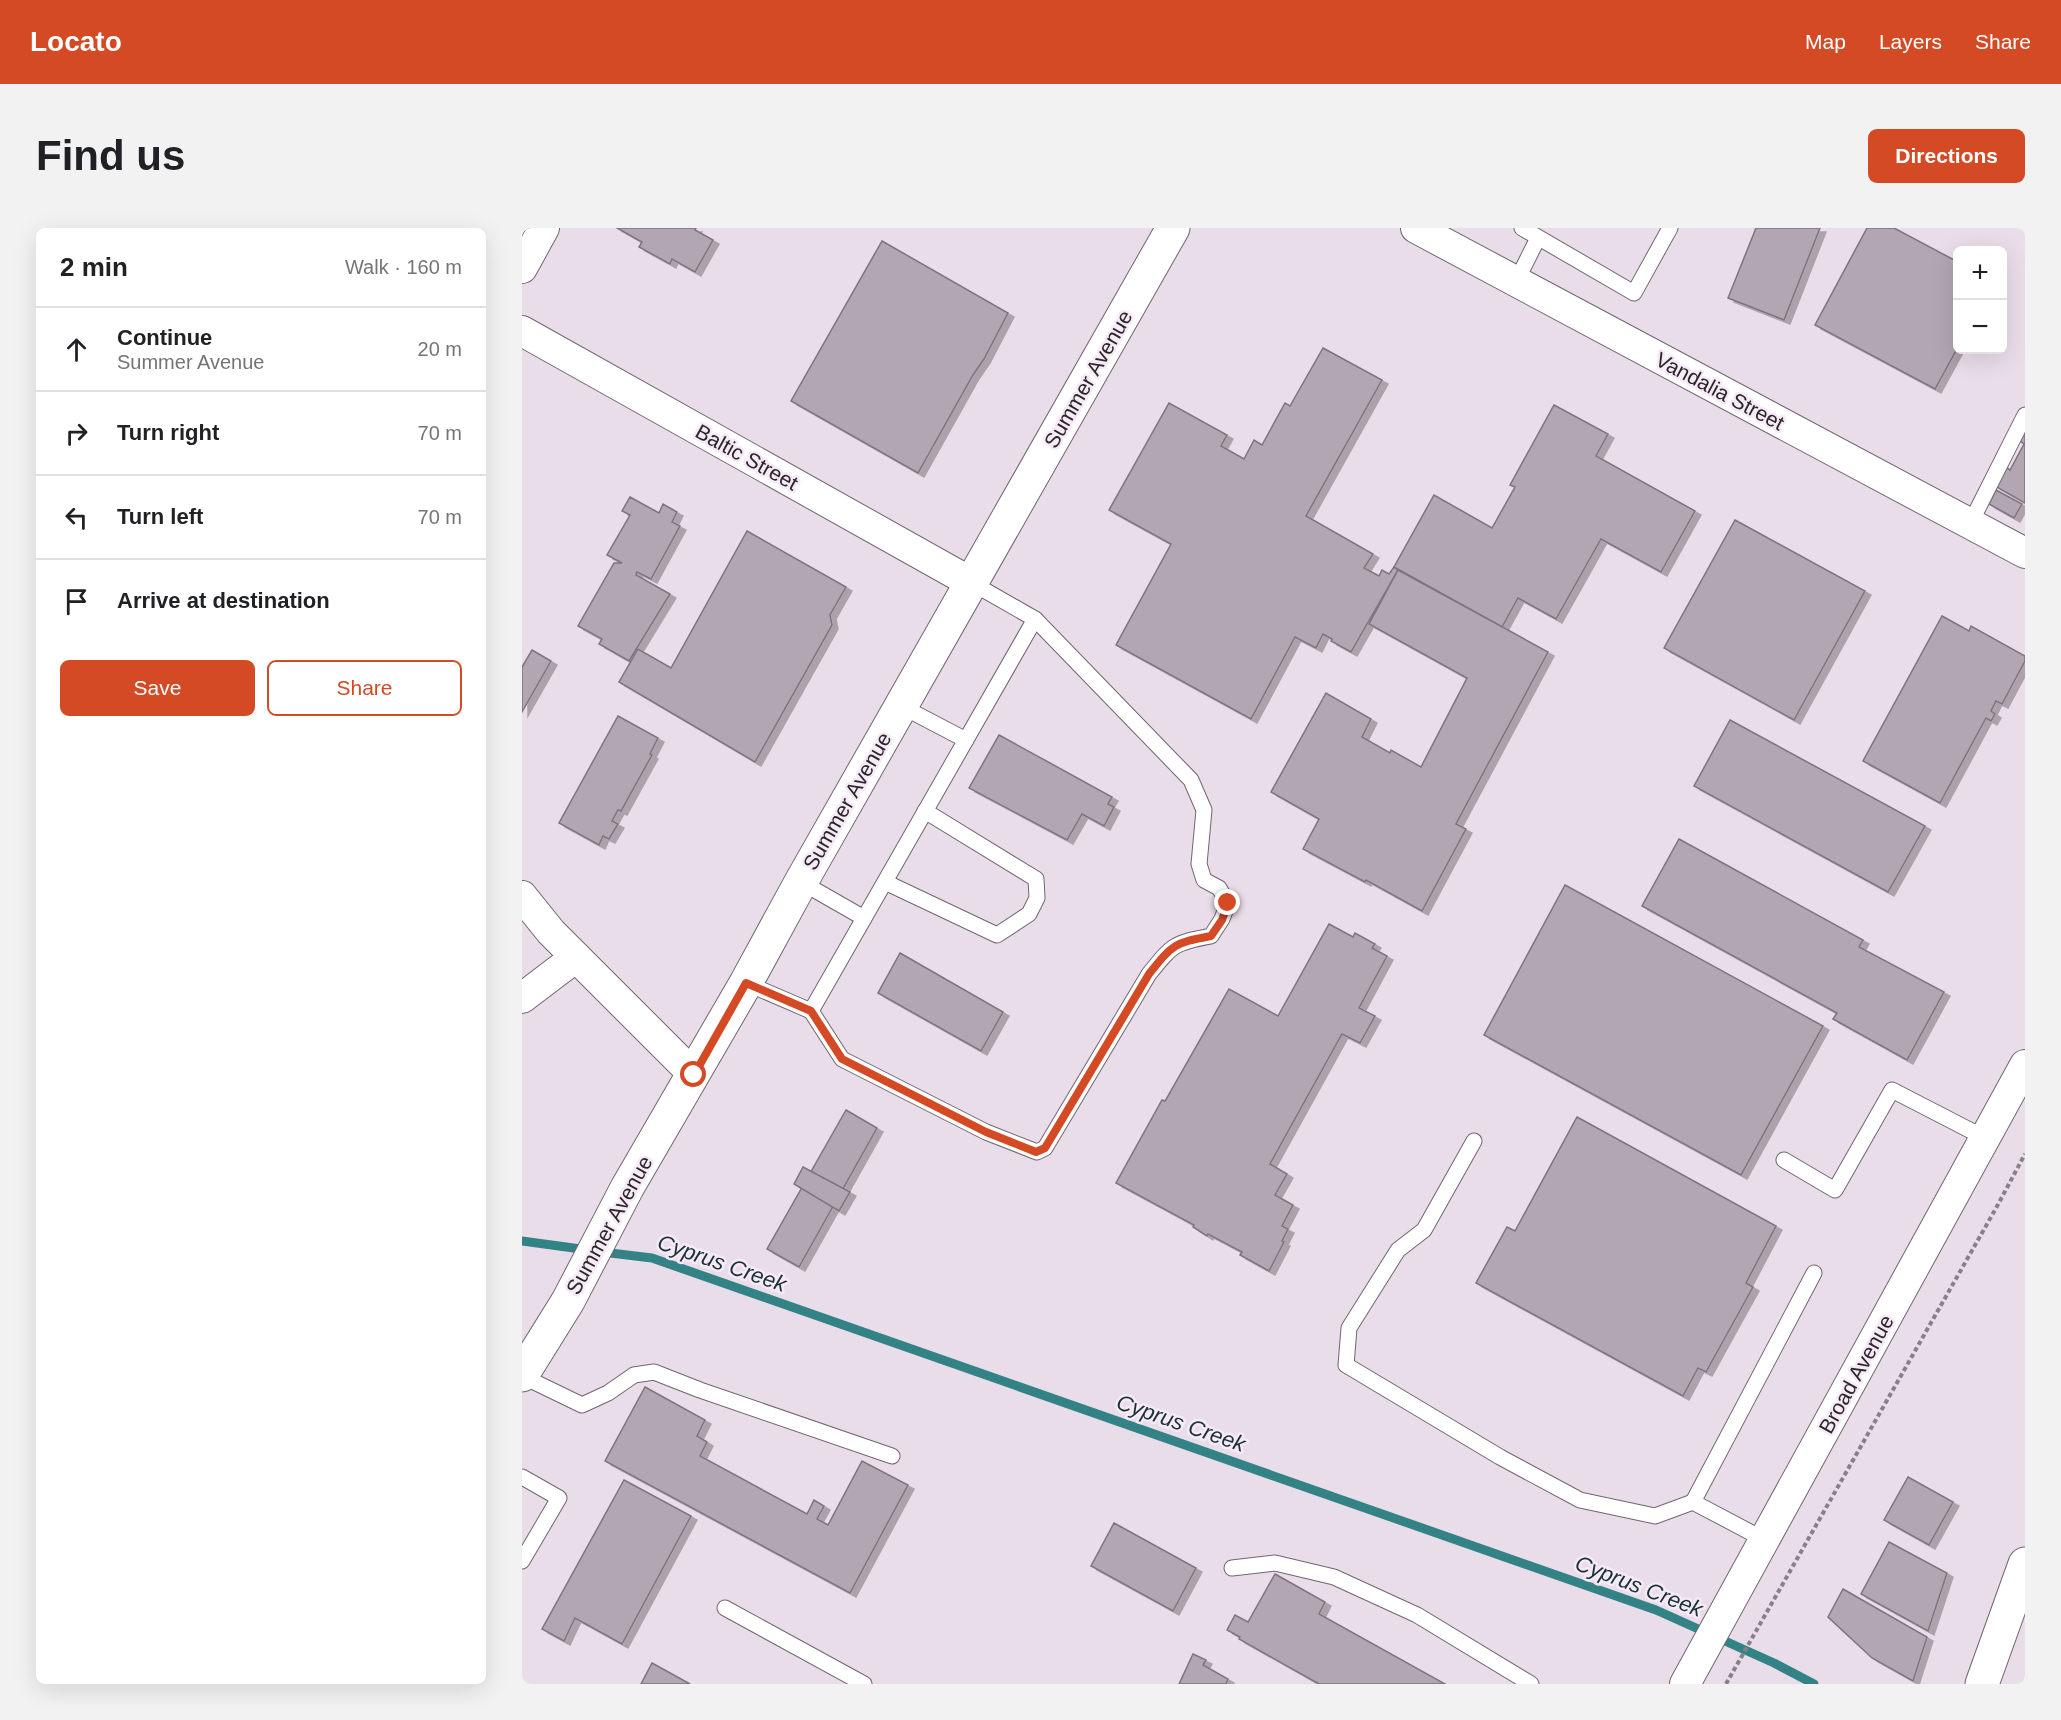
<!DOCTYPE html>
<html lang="en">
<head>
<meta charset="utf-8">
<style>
  :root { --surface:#fff; --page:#f2f2f2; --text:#202124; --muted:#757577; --line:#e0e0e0; --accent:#d34a24 }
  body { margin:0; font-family:Helvetica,sans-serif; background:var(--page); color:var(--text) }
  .controls { position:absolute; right:18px; top:18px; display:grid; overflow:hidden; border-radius:9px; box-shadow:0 6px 24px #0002 }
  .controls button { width:54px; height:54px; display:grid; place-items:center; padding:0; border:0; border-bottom:2px solid var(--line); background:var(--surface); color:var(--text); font:30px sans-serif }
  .stop { position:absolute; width:18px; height:18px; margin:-14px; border:4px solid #d34a24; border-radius:50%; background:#fff }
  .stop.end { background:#d34a24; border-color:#fff; box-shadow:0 2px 6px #0008 }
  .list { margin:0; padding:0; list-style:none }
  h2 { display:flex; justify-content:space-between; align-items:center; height:78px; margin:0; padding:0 24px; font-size:26px }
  h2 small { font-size:20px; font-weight:400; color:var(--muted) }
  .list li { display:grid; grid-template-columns:39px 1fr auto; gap:18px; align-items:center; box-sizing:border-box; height:84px; padding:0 24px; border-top:2px solid var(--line) }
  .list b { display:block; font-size:22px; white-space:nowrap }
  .list p { margin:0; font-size:20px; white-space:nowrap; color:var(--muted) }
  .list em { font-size:20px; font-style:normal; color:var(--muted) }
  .actions { display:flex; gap:12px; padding:18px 24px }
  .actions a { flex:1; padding:14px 0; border:2px solid var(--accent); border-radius:9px; text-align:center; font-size:21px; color:var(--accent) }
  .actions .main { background:var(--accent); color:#fff }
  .icon { flex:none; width:33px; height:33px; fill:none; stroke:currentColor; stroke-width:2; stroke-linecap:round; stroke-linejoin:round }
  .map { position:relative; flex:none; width:1503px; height:1456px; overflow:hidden; border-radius:9px }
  header { display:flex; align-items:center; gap:36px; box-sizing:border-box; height:84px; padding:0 30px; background:var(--accent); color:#fff }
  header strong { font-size:28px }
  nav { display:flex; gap:33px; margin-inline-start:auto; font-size:21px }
  .intro { display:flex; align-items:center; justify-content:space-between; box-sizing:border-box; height:144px; padding:0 36px }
  h1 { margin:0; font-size:42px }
  .button { padding:15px 27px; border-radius:9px; background:var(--accent); color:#fff; font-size:21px; font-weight:700 }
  main { display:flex; gap:36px; padding:0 36px }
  aside { flex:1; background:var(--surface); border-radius:9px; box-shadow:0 6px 24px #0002 }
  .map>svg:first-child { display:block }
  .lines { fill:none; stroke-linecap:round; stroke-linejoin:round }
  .stream { stroke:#328286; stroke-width:9 }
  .building { fill:#b1a6b1; stroke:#7e737e; stroke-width:1.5; filter:url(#shadow) }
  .service-casing { stroke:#706670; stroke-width:17 }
  .minor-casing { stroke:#706670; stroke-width:32 }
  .primary-casing { stroke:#706670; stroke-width:35 }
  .path { stroke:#888088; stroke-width:4; stroke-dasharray:4.5 3; stroke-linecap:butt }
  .service { stroke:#fff; stroke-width:15 }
  .minor { stroke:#fff; stroke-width:30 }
  .primary { stroke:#fff; stroke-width:33 }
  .route { stroke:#d34a24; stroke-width:8 }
  .labels { text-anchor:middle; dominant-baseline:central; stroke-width:5; stroke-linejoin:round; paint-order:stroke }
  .street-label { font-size:21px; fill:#2a262a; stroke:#f6eaf6 }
  .water-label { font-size:22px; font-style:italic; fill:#193233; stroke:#f6eaf6 }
</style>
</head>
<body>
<header>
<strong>Locato</strong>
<nav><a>Map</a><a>Layers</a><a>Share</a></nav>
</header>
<div class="intro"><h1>Find us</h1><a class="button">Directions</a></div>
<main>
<aside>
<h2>2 min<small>Walk · 160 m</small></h2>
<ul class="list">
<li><svg class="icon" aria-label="ahead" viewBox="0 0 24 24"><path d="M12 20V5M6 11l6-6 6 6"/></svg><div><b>Continue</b><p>Summer Avenue</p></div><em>20 m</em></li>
<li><svg class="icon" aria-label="right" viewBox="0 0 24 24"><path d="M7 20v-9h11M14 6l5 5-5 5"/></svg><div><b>Turn right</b></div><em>70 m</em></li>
<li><svg class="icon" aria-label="left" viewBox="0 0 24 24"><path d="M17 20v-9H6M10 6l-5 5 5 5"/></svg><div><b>Turn left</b></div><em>70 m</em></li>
<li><svg class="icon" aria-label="arrive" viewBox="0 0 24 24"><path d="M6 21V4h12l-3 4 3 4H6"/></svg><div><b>Arrive at destination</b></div></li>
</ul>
<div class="actions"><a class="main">Save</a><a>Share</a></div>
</aside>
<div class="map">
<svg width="1503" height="1456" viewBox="0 0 1503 1456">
  <defs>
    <filter id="shadow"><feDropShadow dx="6" dy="4" stdDeviation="0" flood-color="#0004"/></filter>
  </defs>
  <rect width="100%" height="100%" fill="#e9dde9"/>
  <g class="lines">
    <!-- stream -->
    <g class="stream">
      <path d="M0,1013L66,1022"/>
      <path d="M80,1024L130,1030L1134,1382L1252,1435L1292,1456"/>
    </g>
  </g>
  <!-- building -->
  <g class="building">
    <path d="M95,0H174L173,2L191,12L173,44L150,31L148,36L117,19L120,14Z"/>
    <path d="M1234,0H1298L1262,92L1206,70Z"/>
    <path d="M1345,0H1372L1436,34V119L1413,161L1293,97Z"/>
    <path d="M360,13L486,85L462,131L451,147L396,245L269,173Z"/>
    <path d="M801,120L860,152L784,288L851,326L842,340L857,348L860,342L867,346L872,339L876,342L829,424L809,413L810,411L801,406L794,420L773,409L729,491L594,417L649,316L587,282L647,175L705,207L699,218L722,231L732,212L740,217L763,175L768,178Z"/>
    <path d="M1032,177L1086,206L1074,228L1173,283L1139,344L1079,311L1034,391L996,370L980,399L872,339L912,267L970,300L993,259L988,257Z"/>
    <path d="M1503,203V275L1473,258L1483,238L1488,242L1502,216L1498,213Z"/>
    <path d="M1474,262L1500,276L1492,290L1467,276Z"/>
    <path d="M108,269L137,285L141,276L155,284L150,294L158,298L129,351L115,344L114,347L148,366L107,433L77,416L80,411L56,398L92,335H100L85,327L108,287L100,283Z"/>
    <path d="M1213,292L1343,363L1272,492L1142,420Z"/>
    <path d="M225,303L324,359L308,387L310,397L233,534L97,454L116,421L149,440Z"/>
    <path d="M876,342L1026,424L934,596L944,601L900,683L844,652L843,654L781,621L797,591L749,564L804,465L849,491L840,509L868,525L869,522L899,539L945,450L847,396Z"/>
    <path d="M1420,388L1447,403L1449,398L1503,428V433L1480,476L1474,473L1469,483L1473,486L1469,493L1464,490L1418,575L1341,533Z"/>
    <path d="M10,422L29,433L0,484V439Z"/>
    <path d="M96,488L136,510L128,526L130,527L99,583L96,582L90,593L96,596L87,611L81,608L77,617L37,595Z"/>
    <path d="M1208,492L1403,598L1366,664L1172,558Z"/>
    <path d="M477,507L590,569L586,576L592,579L582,598L560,586L545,612L447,560Z"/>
    <path d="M1157,611L1341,712L1337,719L1422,764L1385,832L1311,791L1315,785L1120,678Z"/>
    <path d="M1043,657L1301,798L1219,947L962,807Z"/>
    <path d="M807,696L831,709L833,705L853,716L850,720L865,728L837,780L853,788L838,815L820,806L748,936L765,946L753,967L771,977L760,998L766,1001L760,1013L762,1014L747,1043L718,1027L720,1024L686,1006L685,1008L671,999L672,997L594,955L640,872L643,873L707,761L756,788Z"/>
    <path d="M378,725L481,784L459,823L356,765Z"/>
    <path d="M324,882L355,900L277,1039L245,1021Z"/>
    <path d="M1055,889L1254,998L1224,1055L1231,1059L1184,1144L1176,1140L1161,1168L954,1055L985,999L993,1003Z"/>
    <path d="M281,939L328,964L317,983L272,956Z"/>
    <path d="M123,1159L183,1192L175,1208L185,1214L178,1228L285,1286L292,1272L302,1278L295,1291L306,1297L340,1233L386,1257L328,1365L83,1233Z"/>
    <path d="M1386,1249L1431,1274L1407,1317L1362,1292Z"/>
    <path d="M102,1252L169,1288L100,1416L53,1390L42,1413L20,1401Z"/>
    <path d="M592,1295L674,1340L651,1383L569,1338Z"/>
    <path d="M1367,1314L1425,1345L1406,1403L1339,1366Z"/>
    <path d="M753,1346L803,1374L797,1386L923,1456H797L717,1411L718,1409L705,1402L713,1387L726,1394Z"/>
    <path d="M1321,1361L1405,1409L1391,1453L1350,1430L1306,1389Z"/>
    <path d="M671,1426L684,1432L681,1437L706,1451L704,1456H657Z"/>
    <path d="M130,1435L168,1456H119Z"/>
  </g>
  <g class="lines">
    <defs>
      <g id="service">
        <path d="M1000,0L1112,65L1148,0"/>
        <path d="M994,54L1016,10"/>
        <path d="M1448,296L1503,187"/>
        <path d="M379,478L444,512"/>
        <path d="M279,654L342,690"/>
        <path d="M363,654L475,707L507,686L515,670L514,651L403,583"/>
        <path d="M224,755L289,783L513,391L450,355"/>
        <path d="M289,783L320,831L464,904L515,924L523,920L627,746C651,716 652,715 689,708L700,691L706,675L697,660L682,652L677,636L682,582L669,552L513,391"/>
        <path d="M952,913L902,1002L876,1022L827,1100L824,1137L978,1229L1058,1272L1133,1288L1171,1274L1243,1312"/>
        <path d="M1262,932L1313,962L1370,862L1463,910"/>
        <path d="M0,1148L60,1177L86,1165L112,1147L132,1144L178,1162L370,1228"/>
        <path d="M0,1249L37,1270L0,1333"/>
        <path d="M1171,1274L1292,1045"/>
        <path d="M710,1340L753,1335L812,1349L895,1387L1009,1456"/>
        <path d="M203,1380L342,1456"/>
      </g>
      <g id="minor">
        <path d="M894,0L1503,325"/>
        <path d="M0,40L22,0"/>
        <path d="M0,103L450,355"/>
        <path d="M0,668L29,704L172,847"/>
        <path d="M0,770L54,729"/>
        <path d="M1163,1456L1503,837"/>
      </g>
      <g id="primary">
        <path d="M0,1147L46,1073L105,960L224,755L279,654L651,0"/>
        <path d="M1460,1456L1503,1336"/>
      </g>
    </defs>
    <!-- service casing -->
    <use href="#service" class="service-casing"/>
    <!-- minor casing -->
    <use href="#minor" class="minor-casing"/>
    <!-- primary casing -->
    <use href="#primary" class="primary-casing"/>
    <!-- path -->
    <path class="path" d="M1204,1456L1473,982L1503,926"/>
    <!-- service -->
    <use href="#service" class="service"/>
    <!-- minor -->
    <use href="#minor" class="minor"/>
    <!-- primary -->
    <use href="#primary" class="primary"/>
  </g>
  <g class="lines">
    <!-- route -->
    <path class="route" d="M172,847L224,755L289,783L320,831L464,904L514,924L523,920L627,746C651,716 652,715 689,708L700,692L706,675"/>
  </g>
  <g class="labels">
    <!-- street labels -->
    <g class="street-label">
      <text transform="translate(566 151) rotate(-60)">Summer Avenue</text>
      <text transform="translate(1198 163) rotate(28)">Vandalia Street</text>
      <text transform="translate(225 229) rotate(29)">Baltic Street</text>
      <text transform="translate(325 573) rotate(-60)">Summer Avenue</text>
      <text transform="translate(87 997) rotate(-61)">Summer Avenue</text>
      <text transform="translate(1334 1146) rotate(-61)">Broad Avenue</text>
    </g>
    <!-- water labels -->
    <g class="water-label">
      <text transform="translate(200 1035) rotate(19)">Cyprus Creek</text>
      <text transform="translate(659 1195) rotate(19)">Cyprus Creek</text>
      <text transform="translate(1117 1358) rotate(21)">Cyprus Creek</text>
    </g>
  </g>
</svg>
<div class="controls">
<button>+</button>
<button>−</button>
</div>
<div class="stop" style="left:172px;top:847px"></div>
<div class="stop end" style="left:706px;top:675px"></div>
</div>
</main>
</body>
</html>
